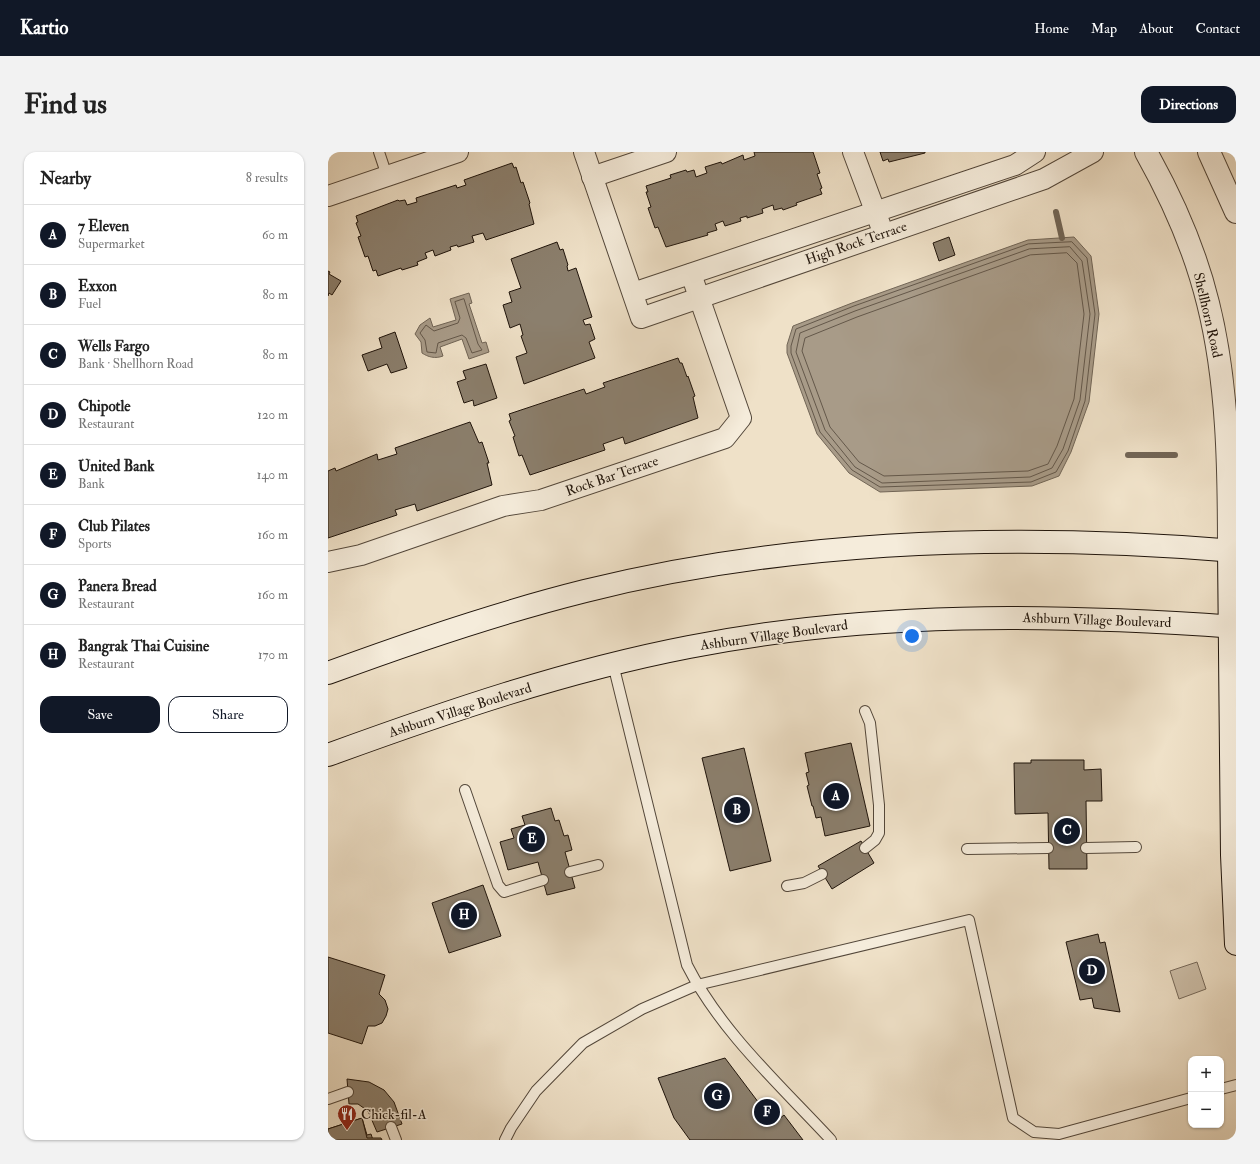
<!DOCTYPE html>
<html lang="en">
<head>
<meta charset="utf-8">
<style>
  :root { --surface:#fff; --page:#f2f2f2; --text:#222; --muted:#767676; --line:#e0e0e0; --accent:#111827 }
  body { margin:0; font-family:"IM FELL Double Pica",serif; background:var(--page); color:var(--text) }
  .controls { position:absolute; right:12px; bottom:12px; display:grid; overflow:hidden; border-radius:8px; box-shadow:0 1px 3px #0004 }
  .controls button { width:36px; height:36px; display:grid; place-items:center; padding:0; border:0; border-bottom:1px solid var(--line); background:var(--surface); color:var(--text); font:20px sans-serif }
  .you { position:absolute; left:584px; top:484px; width:14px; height:14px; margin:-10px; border:3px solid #fff; border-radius:50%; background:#1a73e8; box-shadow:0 0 0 6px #1a73e833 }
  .badge { display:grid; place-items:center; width:26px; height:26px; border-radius:50%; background:var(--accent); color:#fff; font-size:13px; font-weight:700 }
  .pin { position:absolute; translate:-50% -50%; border:2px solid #fff; box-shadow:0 1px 4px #0006 }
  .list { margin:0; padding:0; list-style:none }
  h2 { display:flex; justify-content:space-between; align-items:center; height:52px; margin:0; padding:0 16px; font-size:17px }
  h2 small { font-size:13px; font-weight:400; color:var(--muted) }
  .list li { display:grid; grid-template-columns:26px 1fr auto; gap:12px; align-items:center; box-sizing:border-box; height:60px; padding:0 16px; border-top:1px solid var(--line) }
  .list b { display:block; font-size:15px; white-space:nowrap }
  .list p { margin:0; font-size:13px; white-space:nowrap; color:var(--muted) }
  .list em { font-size:13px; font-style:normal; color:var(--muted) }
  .actions { display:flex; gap:8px; padding:12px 16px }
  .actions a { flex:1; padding:9px 0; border:1px solid var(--accent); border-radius:12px; text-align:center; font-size:14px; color:var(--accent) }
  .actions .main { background:var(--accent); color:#fff }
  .map { position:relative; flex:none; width:908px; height:988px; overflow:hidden; border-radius:12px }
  header { display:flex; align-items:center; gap:24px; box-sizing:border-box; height:56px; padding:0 20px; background:var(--accent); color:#fff }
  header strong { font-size:19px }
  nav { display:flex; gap:22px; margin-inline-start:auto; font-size:14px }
  .intro { display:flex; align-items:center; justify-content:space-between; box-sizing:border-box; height:96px; padding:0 24px }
  h1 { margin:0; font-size:28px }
  .button { padding:10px 18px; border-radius:12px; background:var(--accent); color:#fff; font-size:14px; font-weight:700 }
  main { display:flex; gap:24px; padding:0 24px }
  aside { flex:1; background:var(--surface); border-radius:12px; box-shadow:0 1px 3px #0004 }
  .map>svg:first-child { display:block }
  .green { fill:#ccbea8; stroke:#76695a }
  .water { fill:#a89b88; stroke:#716556 }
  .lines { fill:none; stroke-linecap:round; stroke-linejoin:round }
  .shore { stroke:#64584a; stroke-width:1 }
  .stream { stroke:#716556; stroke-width:6 }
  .building { fill:#8b7f6d; stroke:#1f140b }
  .service-casing { stroke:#53473a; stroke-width:12 }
  .minor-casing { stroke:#53473a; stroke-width:22 }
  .tertiary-casing { stroke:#53473a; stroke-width:24 }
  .secondary-casing { stroke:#1f140b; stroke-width:24 }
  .service { stroke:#f5ecdb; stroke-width:10 }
  .minor { stroke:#f5ecdb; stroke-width:20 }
  .tertiary { stroke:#f5ecdb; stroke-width:22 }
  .secondary { stroke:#f5ecdb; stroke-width:22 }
  .labels { text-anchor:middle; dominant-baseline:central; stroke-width:3; stroke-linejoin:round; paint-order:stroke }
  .street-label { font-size:14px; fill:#1f140b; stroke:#f5ecdb }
  .poi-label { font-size:14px; fill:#1f140b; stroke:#f5ecdb; text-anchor:start }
</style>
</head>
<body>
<header>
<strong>Kartio</strong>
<nav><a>Home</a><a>Map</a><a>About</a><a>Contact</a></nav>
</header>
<div class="intro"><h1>Find us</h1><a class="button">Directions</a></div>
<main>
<aside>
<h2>Nearby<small>8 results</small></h2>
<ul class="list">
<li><span class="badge">A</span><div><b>7 Eleven</b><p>Supermarket</p></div><em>60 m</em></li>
<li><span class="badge">B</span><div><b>Exxon</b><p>Fuel</p></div><em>80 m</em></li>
<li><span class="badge">C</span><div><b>Wells Fargo</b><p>Bank · Shellhorn Road</p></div><em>80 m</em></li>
<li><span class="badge">D</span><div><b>Chipotle</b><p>Restaurant</p></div><em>120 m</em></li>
<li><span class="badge">E</span><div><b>United Bank</b><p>Bank</p></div><em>140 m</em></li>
<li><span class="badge">F</span><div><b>Club Pilates</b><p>Sports</p></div><em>160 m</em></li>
<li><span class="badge">G</span><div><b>Panera Bread</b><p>Restaurant</p></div><em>160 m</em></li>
<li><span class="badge">H</span><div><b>Bangrak Thai Cuisine</b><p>Restaurant</p></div><em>170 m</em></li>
</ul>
<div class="actions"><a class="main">Save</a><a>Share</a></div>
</aside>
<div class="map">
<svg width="908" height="988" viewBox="0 0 908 988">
  <rect width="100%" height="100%" fill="#efe1c8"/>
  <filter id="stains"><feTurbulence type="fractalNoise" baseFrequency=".005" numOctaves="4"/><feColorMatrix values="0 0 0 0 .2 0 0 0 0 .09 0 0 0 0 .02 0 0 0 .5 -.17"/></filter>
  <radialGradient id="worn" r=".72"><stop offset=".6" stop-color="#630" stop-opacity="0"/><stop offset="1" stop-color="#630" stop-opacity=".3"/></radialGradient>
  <!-- green -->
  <path class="green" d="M869,810L878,837L851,847L842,819Z"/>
  <!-- water -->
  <g class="water">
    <path d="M746,85L763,104L771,162L761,250L743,300L731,324L704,334L552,340L521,321L489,282L459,201V193L465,174L524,151L700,88Z"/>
    <path d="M141,141L144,151L141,152L154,191L158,190L161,200L141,207L134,187L112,195L115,204C107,207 100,205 94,201L93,190L87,182L92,173L102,166L105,175L128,168L122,147Z"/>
  </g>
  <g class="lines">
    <!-- shore -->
    <g class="shore">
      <path d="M744,90L759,106L767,162L757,249L740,299L728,320L703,330L552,335L524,318L492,280L463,201V194L468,177L526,154L700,92Z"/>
      <path d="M742,95L754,109L762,162L752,248L735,297L724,316L702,325L554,331L527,315L497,278L468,200L472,181L527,159L701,97Z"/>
      <path d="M739,101L749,111L756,162L746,247L729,294L720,312L700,319L556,324L531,310L502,275L474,199L477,186L529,165L702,103Z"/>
      <path d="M136,147L150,192L154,198L144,201L138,186L134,183L110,191L108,201L99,200L97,188L92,181L98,173L106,179L130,171L132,166L127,150Z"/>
    </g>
    <!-- stream -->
    <g class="stream">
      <path d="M728,60L734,86"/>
      <path d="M800,303H847"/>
    </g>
  </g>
  <!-- building -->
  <g class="building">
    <path d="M426,0H485L492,21L489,22L494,36L492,37L494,42L468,51L469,53L455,58L454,56L446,58L445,53L434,57L435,61L419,66V64L412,66L413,69L397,74L395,69L387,72L389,78L379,81L380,83L338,95L330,75L327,76L320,56L323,55L318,40H320L318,34L343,26L342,23L358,18L359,20L366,18L368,25L379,21L377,15L393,10L394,12L415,3L416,8L427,4Z"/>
    <path d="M552,0H597V1L561,10L560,7L555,9Z"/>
    <path d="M184,11L186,16L188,15L193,31L195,30L202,51L201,52L206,72L158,88L155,81L144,84L146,90L130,95L129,93L122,95L123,98L107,104L105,98L97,101L99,106L89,110L90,113L74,118L73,116L50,124L48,118L45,119L40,104L37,105L30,85L33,84L28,71L30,70L28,64L70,48L71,49L77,48L79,53L89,50L88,46L128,33L129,36L138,33L136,28Z"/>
    <path d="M621,85L627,103L611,109L605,91Z"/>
    <path d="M229,90L232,98L235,97L240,113L239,114L240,119L248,116L264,165L255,168L257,173L262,172L267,187L261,190L267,206L196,232L188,205L199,201L193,184L195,183L192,172L182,176L175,153L184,150L181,140L193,136L183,107Z"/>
    <path d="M0,119L2,120L1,122L13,129L4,143L1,141L0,144Z"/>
    <path d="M67,180L79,216L63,221L59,212L40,219L34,203L54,196L51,186Z"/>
    <path d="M350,206L352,211H354L359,225L360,224L367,244L365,245L370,266L297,292L295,285L275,292L277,298L202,323L194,303L191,304L185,285L187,284L181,269L183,268L181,262L256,237L258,242L277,235L275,231Z"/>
    <path d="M158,212L169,246L146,254L145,248L136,251L129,230L138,227L135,219Z"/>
    <path d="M142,270L151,291L154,290L161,311H159L164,333L89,359L87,352L67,358L69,363L0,386V319L7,316L8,319L49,302L50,308L69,302L67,296Z"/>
    <path d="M523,591L542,674L497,684L493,665L488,666L485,654H484L479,634L481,633L478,621L481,620L477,601Z"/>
    <path d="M416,596L443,709L402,719L374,606Z"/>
    <path d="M703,608H756V618L773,617L774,649H758L759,717H721L720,661L687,662L686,611H703Z"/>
    <path d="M223,656L227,669L231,668L236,684L240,683L244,698L237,700L247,736L219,743L210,710L180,718L172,690L186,686L183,677L197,673L194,664Z"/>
    <path d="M533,689L546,711L504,737L490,714Z"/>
    <path d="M155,733L173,784L121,801L104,751Z"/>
    <path d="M770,782L772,791L777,790L792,860L766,856L764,846L752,848L738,790Z"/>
    <path d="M0,805L57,823L51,842L57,848L60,857L58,864L54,871L47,874H40L34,892L0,881Z"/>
    <path d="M397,906L446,971L456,963L475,988H362L346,966L330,926Z"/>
    <path d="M19,927L41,930L56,938L66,950L74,972L49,980L40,959L30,952H21Z"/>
    <path d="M34,966L39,983L43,982L45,988H0V977Z"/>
    <path d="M34,966L39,986H53L54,988H0V977Z"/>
  </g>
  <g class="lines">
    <defs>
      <g id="service">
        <path d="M51,0L59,24"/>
        <path d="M285,512L359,813C393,880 452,933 503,988"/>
        <path d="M537,559L542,571L551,653V681L547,688L537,696"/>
        <path d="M137,638L170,733L176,740L215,728"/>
        <path d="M758,696L808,695"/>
        <path d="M639,697L720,696"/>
        <path d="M242,720L270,713"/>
        <path d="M459,734L476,731L494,722"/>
        <path d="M893,937L908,933"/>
        <path d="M0,947L20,940"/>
        <path d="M63,975L68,988"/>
        <path d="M177,988L183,976L208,939L255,891L314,857L369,833L641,768L685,966L706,980L731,982L863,946"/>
      </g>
      <g id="minor">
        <path d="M256,0L313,166L716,27L765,0"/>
        <path d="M525,0L552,72"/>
        <path d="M264,25L338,0"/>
        <path d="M0,44L130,0"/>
        <path d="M305,141L687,13L707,0"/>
        <path d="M0,410L33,403L175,354L213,348L397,286L413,266L363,122"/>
      </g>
      <g id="tertiary">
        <path d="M818,0C845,48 867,98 880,151C900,231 901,316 901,398"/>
        <path d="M881,0L908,60"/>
      </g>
      <g id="secondary">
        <path d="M901,398L904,703L908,792"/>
        <path d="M0,521C84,490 169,461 257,439C469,386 691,381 908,399"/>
        <path d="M0,603C118,560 237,519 361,495C544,459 723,462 908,475"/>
      </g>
    </defs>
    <!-- service casing -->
    <use href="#service" class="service-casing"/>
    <!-- minor casing -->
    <use href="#minor" class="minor-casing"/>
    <!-- tertiary casing -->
    <use href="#tertiary" class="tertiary-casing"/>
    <!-- secondary casing -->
    <use href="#secondary" class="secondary-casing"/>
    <!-- service -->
    <use href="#service" class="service"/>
    <!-- minor -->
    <use href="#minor" class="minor"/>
    <!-- tertiary -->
    <use href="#tertiary" class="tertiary"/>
    <!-- secondary -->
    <use href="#secondary" class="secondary"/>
  </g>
  <!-- icons -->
  <defs>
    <symbol id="restaurant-pin" viewBox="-11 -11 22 30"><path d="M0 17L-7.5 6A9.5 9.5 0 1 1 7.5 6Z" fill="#8f2418" stroke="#f5ecdb"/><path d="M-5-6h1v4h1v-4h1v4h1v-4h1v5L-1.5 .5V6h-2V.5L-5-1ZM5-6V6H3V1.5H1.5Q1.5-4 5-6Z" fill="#fff"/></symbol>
  </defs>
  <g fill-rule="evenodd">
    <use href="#restaurant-pin" x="8" y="951" width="22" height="30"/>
  </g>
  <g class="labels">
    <!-- street labels -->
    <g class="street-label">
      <text transform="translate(528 91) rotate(-19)">High Rock Terrace</text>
      <text transform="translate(880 163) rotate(77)">Shellhorn Road</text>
      <text transform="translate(284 324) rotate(-19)">Rock Bar Terrace</text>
      <text transform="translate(769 468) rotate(2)">Ashburn Village Boulevard</text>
      <text transform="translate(446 483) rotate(-8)">Ashburn Village Boulevard</text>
      <text transform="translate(132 558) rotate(-18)">Ashburn Village Boulevard</text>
    </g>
    <!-- poi labels -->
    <g class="poi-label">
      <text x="33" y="962">Chick-fil-A</text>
    </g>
  </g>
  <rect width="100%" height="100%" filter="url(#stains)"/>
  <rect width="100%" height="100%" fill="url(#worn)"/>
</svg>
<div class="controls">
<button>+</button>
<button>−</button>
</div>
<div class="you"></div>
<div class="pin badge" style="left:508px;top:644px">A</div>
<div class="pin badge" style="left:409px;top:658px">B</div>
<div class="pin badge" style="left:739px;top:679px">C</div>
<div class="pin badge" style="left:764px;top:819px">D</div>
<div class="pin badge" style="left:204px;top:687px">E</div>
<div class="pin badge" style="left:439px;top:960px">F</div>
<div class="pin badge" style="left:389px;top:944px">G</div>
<div class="pin badge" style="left:136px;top:763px">H</div>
</div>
</main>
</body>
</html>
